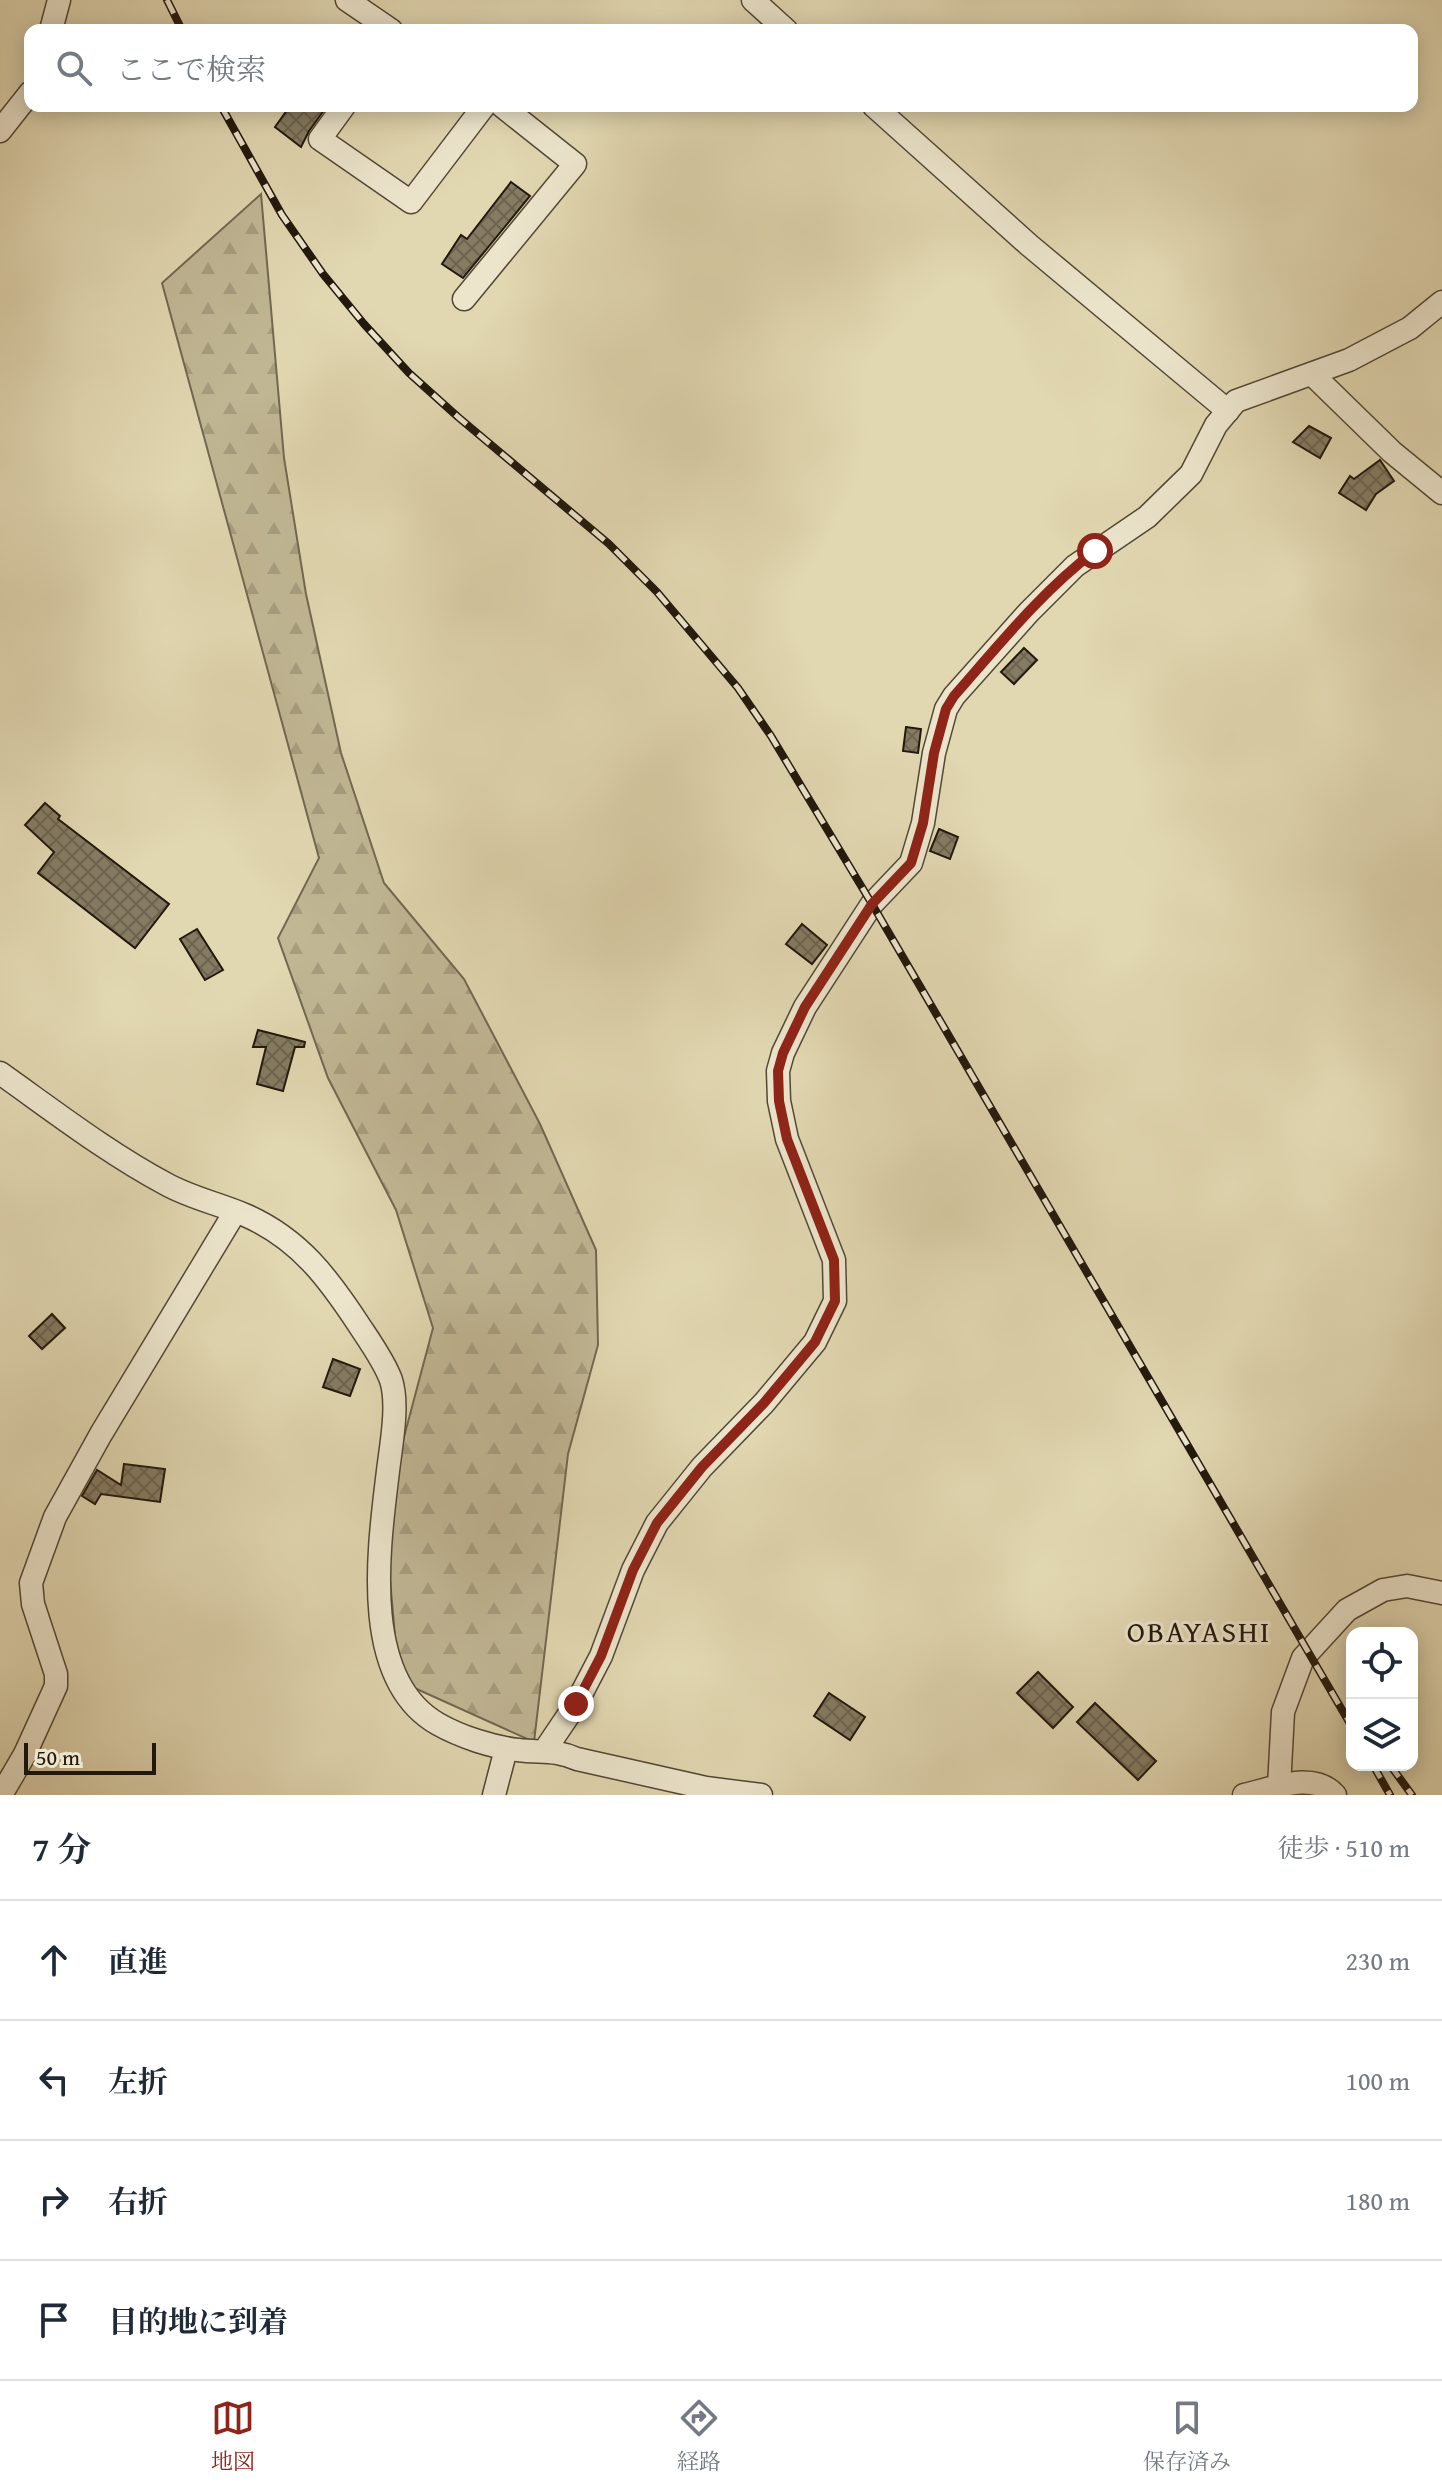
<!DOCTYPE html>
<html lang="ja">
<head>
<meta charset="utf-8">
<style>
  :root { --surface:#fff; --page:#f6f6f7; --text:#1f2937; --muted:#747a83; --line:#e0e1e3; --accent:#8f2418 }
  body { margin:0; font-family:"Gentium Book Plus","Noto Serif JP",serif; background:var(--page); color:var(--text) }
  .controls { position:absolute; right:24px; bottom:24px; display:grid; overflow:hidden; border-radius:16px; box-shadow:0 4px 20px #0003 }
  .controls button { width:72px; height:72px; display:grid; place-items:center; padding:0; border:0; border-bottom:2px solid var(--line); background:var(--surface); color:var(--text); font:40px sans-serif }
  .scale { position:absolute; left:24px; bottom:20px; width:132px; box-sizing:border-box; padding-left:8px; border:4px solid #22180d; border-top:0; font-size:22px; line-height:28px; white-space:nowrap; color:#22180d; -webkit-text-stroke:6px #ece5cc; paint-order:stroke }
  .stop { position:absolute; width:24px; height:24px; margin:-18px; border:6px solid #8f2418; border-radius:50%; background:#fff }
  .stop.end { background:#8f2418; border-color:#fff; box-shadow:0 2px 8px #0008 }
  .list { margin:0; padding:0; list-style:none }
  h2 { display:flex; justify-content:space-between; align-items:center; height:104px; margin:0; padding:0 32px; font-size:34px }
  h2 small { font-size:26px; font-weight:400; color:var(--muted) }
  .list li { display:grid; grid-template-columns:52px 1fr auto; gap:24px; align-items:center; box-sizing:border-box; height:120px; padding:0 32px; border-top:2px solid var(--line) }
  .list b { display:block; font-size:30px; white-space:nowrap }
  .list em { font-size:26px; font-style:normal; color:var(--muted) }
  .icon { flex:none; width:44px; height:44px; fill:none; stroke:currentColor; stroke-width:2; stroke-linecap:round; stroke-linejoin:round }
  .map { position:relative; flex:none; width:1442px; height:1795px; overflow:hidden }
  .search { position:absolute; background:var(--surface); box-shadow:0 4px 20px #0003; left:24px; right:24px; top:24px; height:88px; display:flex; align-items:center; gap:20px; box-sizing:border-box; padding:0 28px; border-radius:16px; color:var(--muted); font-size:30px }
  .sheet { height:584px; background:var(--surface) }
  nav { display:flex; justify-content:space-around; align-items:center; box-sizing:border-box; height:112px; border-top:2px solid var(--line); background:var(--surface); font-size:22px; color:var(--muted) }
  nav a { display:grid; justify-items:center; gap:4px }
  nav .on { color:var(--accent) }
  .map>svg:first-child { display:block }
  .forest { fill:url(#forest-firs); stroke:#726851; stroke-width:2 }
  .building { fill:url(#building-cross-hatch); stroke:#22180d; stroke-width:2 }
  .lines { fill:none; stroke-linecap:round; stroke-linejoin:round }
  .minor-casing { stroke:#524836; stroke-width:25 }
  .minor { stroke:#ece5cc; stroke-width:22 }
  .rail-casing { stroke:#22180d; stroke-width:8 }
  .rail { stroke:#ece5cc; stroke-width:5; stroke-dasharray:15; stroke-linecap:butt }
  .route { stroke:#8f2418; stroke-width:10 }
  .labels { text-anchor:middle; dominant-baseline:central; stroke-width:6; stroke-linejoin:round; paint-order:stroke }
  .quarter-label { font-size:30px; letter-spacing:2px; fill:#22180d; stroke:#ece5cc }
</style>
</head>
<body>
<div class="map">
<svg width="1442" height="1795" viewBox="0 0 1442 1795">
  <defs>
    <pattern id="forest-firs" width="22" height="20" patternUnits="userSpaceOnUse" patternTransform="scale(2)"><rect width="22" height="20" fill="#c1b795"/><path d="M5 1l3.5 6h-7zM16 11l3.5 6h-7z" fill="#a69d7f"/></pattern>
    <pattern id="building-cross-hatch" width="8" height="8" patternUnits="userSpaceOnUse" patternTransform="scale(2)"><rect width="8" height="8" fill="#857b62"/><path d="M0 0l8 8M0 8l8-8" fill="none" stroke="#6c644f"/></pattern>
  </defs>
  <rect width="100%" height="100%" fill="#e1d7b1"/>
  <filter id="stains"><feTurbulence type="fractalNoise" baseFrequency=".0025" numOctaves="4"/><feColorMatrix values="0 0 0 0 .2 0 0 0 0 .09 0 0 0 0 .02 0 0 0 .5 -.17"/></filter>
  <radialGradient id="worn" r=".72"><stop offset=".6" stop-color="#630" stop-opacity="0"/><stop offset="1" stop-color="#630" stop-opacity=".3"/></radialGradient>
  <!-- forest -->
  <path class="forest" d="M261,194L284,458L306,594L341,753L384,883L464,979L540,1124L596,1250L598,1345L568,1454L534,1742L399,1681L384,1512L433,1328L396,1210L328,1078L278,938L319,858L162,283Z"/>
  <!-- building -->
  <g class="building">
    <path d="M290,106H327L309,131L301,147L275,127Z"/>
    <path d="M511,182L530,196L463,278L442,264L461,235L467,239Z"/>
    <path d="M1309,426L1331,438L1320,458L1293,442Z"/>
    <path d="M1380,460L1394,481L1376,494L1366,510L1339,493L1350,476L1354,479Z"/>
    <path d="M1024,648L1037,660L1014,684L1001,672Z"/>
    <path d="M906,727L921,729L918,753L903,751Z"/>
    <path d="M45,803L60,816L58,819L169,904L135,948L38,873L54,852L25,825Z"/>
    <path d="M939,829L958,837L950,859L930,851Z"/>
    <path d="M802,924L827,945L812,964L786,944Z"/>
    <path d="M197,929L223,970L205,980L180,939Z"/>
    <path d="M258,1030L305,1042L304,1047H295L283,1091L257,1084L266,1047H253Z"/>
    <path d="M52,1314L65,1328L42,1349L29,1336Z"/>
    <path d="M333,1359L360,1369L350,1396L323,1387Z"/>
    <path d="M124,1464L165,1469L160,1502L101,1494L95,1504L82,1496L97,1470L121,1485Z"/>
    <path d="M1038,1672L1073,1707L1053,1728L1017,1693Z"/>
    <path d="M829,1693L865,1717L850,1740L814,1716Z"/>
    <path d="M1095,1703L1156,1761L1138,1780L1077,1722Z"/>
  </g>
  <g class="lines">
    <defs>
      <g id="minor">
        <path d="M347,0L391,30"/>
        <path d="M753,0L786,30"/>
        <path d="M51,30L59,0"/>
        <path d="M344,106L320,139L411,202L484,106"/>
        <path d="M874,106L1029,245L1228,411"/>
        <path d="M0,131L30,93"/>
        <path d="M464,299L575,164L502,106"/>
        <path d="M1312,374L1392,452L1442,493"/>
        <path d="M0,1073C55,1112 108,1153 166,1184C191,1198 220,1204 245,1215C300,1239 329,1279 361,1328C371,1343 385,1363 391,1380C399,1405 391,1445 388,1471C379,1546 359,1679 438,1724C461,1737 492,1747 518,1750C542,1753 554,1749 577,1759L706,1788L761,1795"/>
        <path d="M545,1750L576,1704L601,1656L633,1570L657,1523L702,1467L764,1403L815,1342L835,1301L834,1260L787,1139L779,1101L778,1071L783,1053L805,1007L872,904L911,863L923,823L934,753L946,709L954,696L1029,612L1075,566L1147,517L1191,474L1216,425L1236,401L1349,360L1410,328L1442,302"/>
        <path d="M1279,1787L1283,1712L1303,1658L1347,1610L1383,1590L1407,1586L1442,1593"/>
        <path d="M1,1795L25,1754L56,1686V1674L33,1604L31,1583L55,1517L101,1434L235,1212"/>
        <path d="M494,1795L506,1749"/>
        <path d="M1244,1795C1272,1789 1313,1770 1335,1795"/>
      </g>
    </defs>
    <!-- minor casing -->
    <use href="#minor" class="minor-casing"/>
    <!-- minor -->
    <use href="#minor" class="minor"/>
    <defs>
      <g id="rail">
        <path d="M167,0L182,30"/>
        <path d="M221,106L282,215L323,274L364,324L409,373L458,417L609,544L657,592L738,688L771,736L872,904L1352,1727"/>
        <path d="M1373,1765L1390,1795"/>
        <path d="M1390,1765L1412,1795"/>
      </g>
    </defs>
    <!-- rail casing -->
    <use href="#rail" class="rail-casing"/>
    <!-- rail -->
    <use href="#rail" class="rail"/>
  </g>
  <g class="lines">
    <!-- route -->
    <path class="route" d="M576,1704L601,1656L633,1570L657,1523L702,1467L764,1403L815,1342L835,1301L834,1260L787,1139L779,1101L778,1071L783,1053L805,1007L872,904L911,863L923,823L934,753L946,709L954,696C998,646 1042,591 1095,551"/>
  </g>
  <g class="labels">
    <!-- quarter labels -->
    <g class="quarter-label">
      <text x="1199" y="1631">OBAYASHI</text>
    </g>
  </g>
  <rect width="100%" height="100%" filter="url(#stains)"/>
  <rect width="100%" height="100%" fill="url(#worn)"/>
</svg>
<div class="controls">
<button><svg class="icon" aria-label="locate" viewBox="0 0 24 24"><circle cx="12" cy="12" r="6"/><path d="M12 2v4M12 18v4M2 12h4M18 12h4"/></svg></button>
<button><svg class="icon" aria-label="layers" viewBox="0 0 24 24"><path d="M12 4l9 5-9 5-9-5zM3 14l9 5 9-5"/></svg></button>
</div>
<div class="scale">50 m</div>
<div class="stop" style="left:1095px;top:551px"></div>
<div class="stop end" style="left:576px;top:1704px"></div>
<div class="search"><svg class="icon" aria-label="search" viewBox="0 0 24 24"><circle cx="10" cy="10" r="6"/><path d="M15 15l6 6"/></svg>ここで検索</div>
</div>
<section class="sheet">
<h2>7 分<small>徒歩 · 510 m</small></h2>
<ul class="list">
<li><svg class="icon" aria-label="ahead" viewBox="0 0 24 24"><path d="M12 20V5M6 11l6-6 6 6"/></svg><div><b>直進</b></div><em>230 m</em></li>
<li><svg class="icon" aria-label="left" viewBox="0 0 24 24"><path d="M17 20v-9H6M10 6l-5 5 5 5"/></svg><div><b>左折</b></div><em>100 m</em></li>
<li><svg class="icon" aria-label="right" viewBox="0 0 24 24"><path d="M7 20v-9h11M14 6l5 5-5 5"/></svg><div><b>右折</b></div><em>180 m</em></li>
<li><svg class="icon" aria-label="arrive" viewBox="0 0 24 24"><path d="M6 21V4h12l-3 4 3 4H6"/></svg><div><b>目的地に到着</b></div></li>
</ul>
</section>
<nav>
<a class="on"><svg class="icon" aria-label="map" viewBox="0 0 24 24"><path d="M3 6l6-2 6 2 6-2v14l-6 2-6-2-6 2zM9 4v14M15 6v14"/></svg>地図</a>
<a><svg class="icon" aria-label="directions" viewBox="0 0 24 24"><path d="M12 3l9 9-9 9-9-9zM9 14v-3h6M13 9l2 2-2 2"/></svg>経路</a>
<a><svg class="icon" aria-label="saved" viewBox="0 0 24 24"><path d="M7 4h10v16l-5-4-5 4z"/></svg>保存済み</a>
</nav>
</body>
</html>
